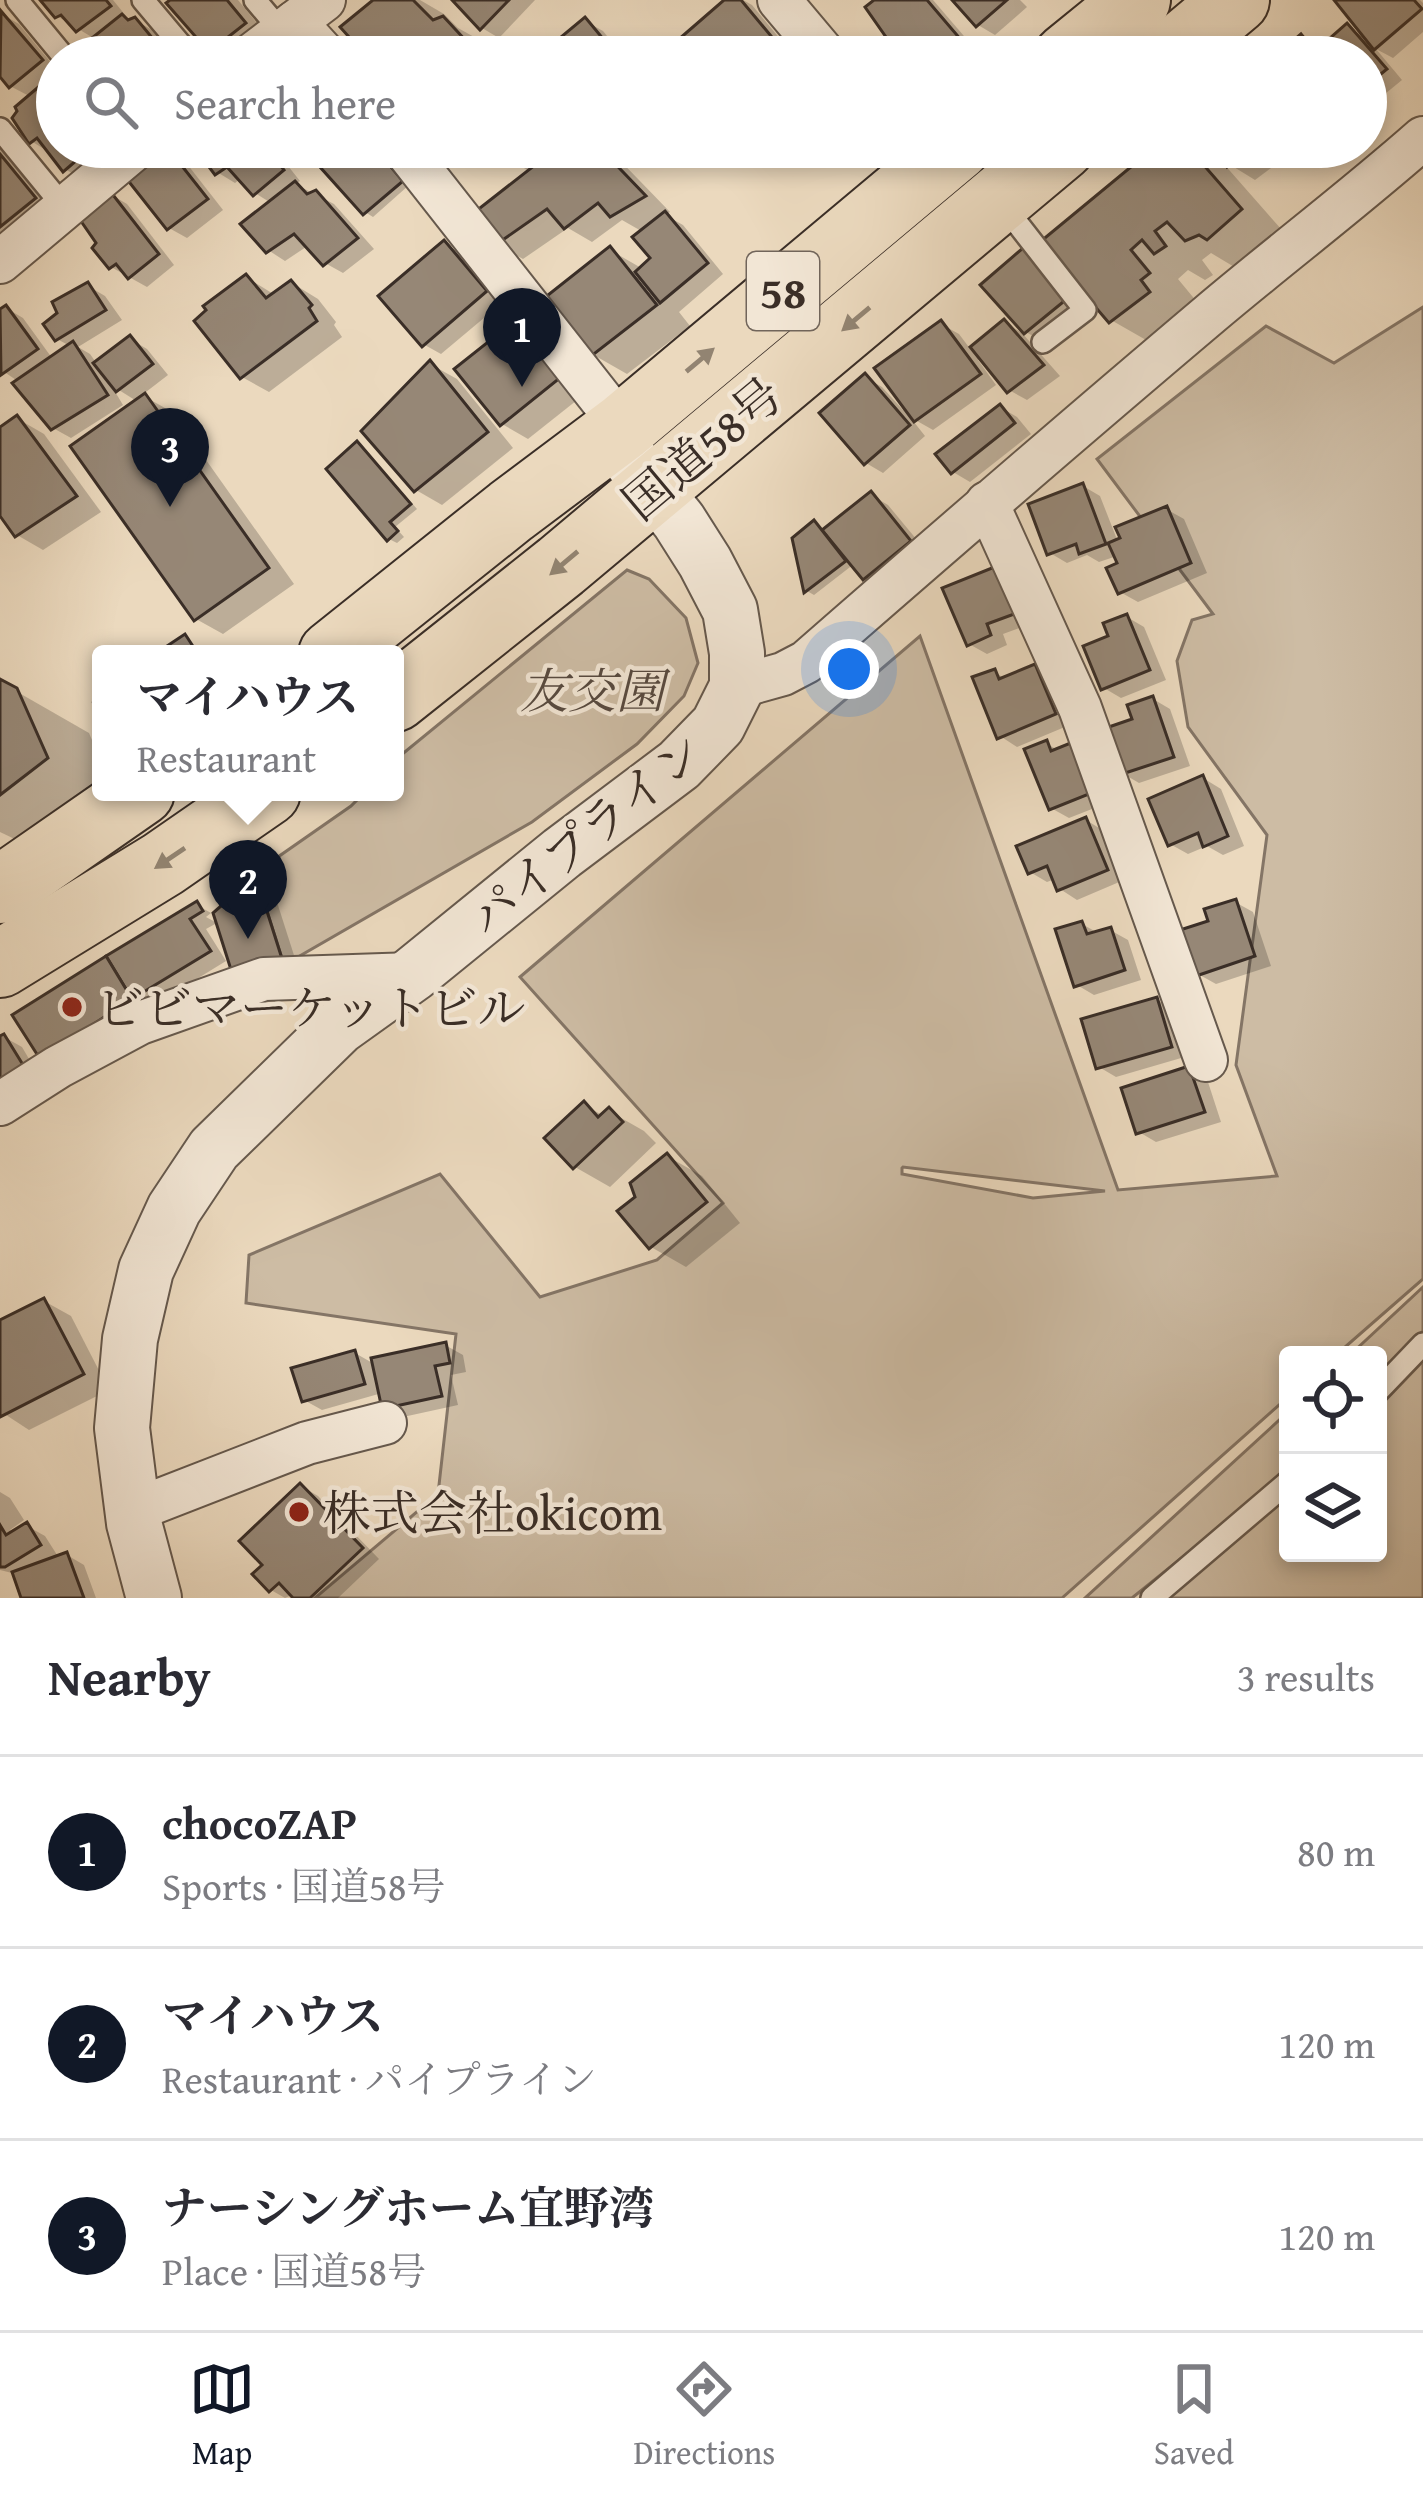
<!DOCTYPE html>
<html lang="en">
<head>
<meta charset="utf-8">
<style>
  :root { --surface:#fff; --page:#f7f7f7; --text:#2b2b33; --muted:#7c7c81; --line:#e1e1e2; --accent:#111827 }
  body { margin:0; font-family:"Gentium Book Plus","Noto Serif JP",serif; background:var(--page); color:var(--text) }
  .controls { position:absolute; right:36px; bottom:36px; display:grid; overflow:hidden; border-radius:12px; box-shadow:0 6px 18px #0003 }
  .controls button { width:108px; height:108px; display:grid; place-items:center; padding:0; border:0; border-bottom:3px solid var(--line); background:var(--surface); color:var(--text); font:60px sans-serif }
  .you { position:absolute; left:849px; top:669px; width:42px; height:42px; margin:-30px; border:9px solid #fff; border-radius:50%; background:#1a73e8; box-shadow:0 0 0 18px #1a73e833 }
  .badge { display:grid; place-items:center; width:78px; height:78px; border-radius:50%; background:var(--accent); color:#fff; font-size:39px; font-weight:700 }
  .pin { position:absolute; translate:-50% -99px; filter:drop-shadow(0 3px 6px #0008) }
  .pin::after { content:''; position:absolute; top:63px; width:42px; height:36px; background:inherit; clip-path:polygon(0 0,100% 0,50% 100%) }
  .popup { position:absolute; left:92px; top:645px; width:312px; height:156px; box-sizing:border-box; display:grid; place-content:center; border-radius:12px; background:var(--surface); filter:drop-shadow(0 3px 9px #0005); font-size:39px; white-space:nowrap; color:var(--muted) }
  .popup b { font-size:45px; color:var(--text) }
  .popup::after { content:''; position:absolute; left:50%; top:100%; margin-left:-24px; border:24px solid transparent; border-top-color:var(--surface) }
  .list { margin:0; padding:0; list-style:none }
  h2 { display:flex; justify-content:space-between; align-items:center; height:156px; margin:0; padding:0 48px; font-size:51px }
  h2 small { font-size:39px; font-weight:400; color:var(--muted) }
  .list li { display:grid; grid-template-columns:78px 1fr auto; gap:36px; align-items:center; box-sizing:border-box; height:192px; padding:0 48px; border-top:3px solid var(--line) }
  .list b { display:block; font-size:45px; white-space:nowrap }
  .list p { margin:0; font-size:39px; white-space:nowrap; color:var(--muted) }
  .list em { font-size:39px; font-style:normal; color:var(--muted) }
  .icon { flex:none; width:66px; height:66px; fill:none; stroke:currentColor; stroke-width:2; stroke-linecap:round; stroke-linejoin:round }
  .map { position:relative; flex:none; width:1423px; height:1598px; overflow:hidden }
  .search { position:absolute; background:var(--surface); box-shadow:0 6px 18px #0003; left:36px; right:36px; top:36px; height:132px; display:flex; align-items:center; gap:30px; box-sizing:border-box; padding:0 42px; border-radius:66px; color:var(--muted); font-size:45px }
  .sheet { height:732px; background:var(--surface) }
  nav { display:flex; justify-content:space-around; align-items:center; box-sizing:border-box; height:168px; border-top:3px solid var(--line); background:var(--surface); font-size:33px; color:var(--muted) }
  nav a { display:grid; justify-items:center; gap:6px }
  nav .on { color:var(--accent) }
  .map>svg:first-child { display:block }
  .green { fill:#cdbca4; stroke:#847566; stroke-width:3; fill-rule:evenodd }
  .shadow { fill:#0003 }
  .building { fill:#968776; stroke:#3a2e27; stroke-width:3 }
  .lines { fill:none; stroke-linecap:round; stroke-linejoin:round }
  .service-casing { stroke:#66594d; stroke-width:26 }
  .minor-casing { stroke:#66594d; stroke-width:46 }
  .tertiary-casing { stroke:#66594d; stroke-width:58 }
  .trunk-casing { stroke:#3a2e27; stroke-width:70 }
  .service { stroke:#f2e6d5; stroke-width:21 }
  .minor { stroke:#f2e6d5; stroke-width:42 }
  .tertiary { stroke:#f2e6d5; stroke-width:54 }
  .trunk { stroke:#ebd9be; stroke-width:66 }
  .oneway { fill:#928472 }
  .poi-dot { fill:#8f2418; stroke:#f2e6d5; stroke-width:4.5 }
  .labels { text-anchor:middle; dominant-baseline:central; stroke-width:9; stroke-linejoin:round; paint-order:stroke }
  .shield { fill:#f2e6d5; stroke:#71655b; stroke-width:3 }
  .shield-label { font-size:45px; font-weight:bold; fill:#3a2e27 }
  .street-label { font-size:48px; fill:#3a2e27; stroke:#f2e6d5 }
  .park-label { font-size:48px; font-style:italic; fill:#574a40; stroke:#f2e6d5 }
  .poi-label { font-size:48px; fill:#3a2e27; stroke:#f2e6d5; text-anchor:start }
</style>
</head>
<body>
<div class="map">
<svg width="1423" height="1598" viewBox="0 0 1423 1598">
  <rect width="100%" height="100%" fill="#ebd9be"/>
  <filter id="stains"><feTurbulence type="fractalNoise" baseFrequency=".00167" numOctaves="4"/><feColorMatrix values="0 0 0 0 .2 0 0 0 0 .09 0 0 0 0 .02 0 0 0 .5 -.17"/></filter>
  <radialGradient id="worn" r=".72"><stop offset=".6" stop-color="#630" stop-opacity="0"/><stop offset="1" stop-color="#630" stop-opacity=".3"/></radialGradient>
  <!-- green -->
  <g class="green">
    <path d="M1423,307V1279L1336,1355H1288V1397L1062,1598H315L438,1494L456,1334L246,1303L249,1255L440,1174L540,1297L657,1260L723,1203L520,977L920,636L1118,1190L1277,1176L1236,1065L1267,835L1188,727L1177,661L1192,620L1213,614L1097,459L1266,326L1334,363ZM902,1168L903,1167L1105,1191L1033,1198L902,1174Z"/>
    <path d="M627,570L649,579L686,618L698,663L684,696L637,744L532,822L284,965L255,873L351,806L365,792H395V760Z"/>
    <path d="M1423,1287V1331L1378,1381V1355H1350Z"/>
    <path d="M1423,1361V1598H1167L1230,1546L1288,1492V1553H1378V1408Z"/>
    <path d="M1288,1412V1472L1132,1598H1085Z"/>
  </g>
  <!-- shadow -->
  <g class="shadow">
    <path d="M44,0H113L126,16L124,18L131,22L135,20L152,30L174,57H87L95,39L57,16Z"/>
    <path d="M175,0H238L270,39L248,57H224L211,50Z"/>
    <path d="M378,0H420L444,14L458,28L492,47L501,57H371Z"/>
    <path d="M456,0H535L499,38L482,28Z"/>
    <path d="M729,0H743L752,5L795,57H684Z"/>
    <path d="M878,0H933L982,57H903Z"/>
    <path d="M956,0H1020L1027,7L995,35L978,25Z"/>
    <path d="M1339,0H1420L1423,3V32L1393,58L1376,49L1402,80L1380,98L1366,90V57H1337L1348,27L1365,37Z"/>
    <path d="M0,7L5,14L3,15L19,24L57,70L54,74L57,76V147H121L82,179L65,169L49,152L31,141V97L10,86L0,73Z"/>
    <path d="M585,21L603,31L624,57H541Z"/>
    <path d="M1301,38L1335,57H1279Z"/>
    <path d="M0,146L51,209L0,247Z"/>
    <path d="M198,147H273L300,181L295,184L334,204L374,249L343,273L325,263L309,245L285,261L268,250L271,203L255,193L241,178L235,183L217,172Z"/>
    <path d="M347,147L357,154L367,147L378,150L408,186L373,217L365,212Z"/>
    <path d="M436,147H481L461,166L444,156Z"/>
    <path d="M503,147H607L670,212L665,215L683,225L723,274L679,312L690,326L627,374L592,354L610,250L643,269L654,258L643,232L622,220L592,242L568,228L523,259L496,244L531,172L515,163Z"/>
    <path d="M1160,147H1196L1223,163L1289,238L1236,268L1211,253L1202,260L1213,275L1205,280L1188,270L1178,279L1197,302L1160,348L1111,320Z"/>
    <path d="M1218,147H1299L1255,180L1229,164Z"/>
    <path d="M167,150L184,160L223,210L187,238L169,228Z"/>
    <path d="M110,194L127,204L174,265L147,287L111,267Z"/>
    <path d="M445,244L462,254L503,302L441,354L423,344Z"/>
    <path d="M1023,251L1083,309L1043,342L1026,332Z"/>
    <path d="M246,277L275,295L292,283L318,299L336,322L334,325L342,337L269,392L242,377Z"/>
    <path d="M88,286L105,296L122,320L78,347L90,354L97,364L130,339L147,349L168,375L142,395L172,412L294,584L223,634L196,619L138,402L111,385L123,405L71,438L53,428L19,382L0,369V312L6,308L23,318L52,358L70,346L57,339Z"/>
    <path d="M521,319L591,389L528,439L502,424Z"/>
    <path d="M1004,322L1022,333L1060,376L1027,400L1009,390L982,357L978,360L996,385L933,430L910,417L925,436L883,473L866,463L865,377L882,387L903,410L906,407L941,324L959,334L971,350Z"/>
    <path d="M430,364L457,379L513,448L442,505L416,490Z"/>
    <path d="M1000,407L1017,417L1031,434L970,482L953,472Z"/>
    <path d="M18,419L44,434L101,512L43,550L17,535L0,511V431Z"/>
    <path d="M358,445L365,450L417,509L395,527L404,537L397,543L389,539Z"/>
    <path d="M1083,486L1100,496L1118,542L1166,509L1184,519L1207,573L1138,602L1120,592L1121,565L1117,556L1099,562L1087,555L1067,563L1050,553Z"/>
    <path d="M871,495L888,505L927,552L882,588L865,578L854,564L814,595L807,591L795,539L815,524L825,532Z"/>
    <path d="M997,569L1033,623L1003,634L1007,645L987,654L969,644Z"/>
    <path d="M1127,617L1144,627L1166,680L1121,698L1104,688L1112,638Z"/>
    <path d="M1035,667L1053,677L1072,724L1017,747L1000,736L994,672L1006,679Z"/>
    <path d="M0,682L89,733L101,761V792L48,855L0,832Z"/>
    <path d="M101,695V717L91,702Z"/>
    <path d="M1153,699L1170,709L1190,766L1139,783L1122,773L1136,721Z"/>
    <path d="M1046,743L1059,751L1115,800L1069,818L1051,808Z"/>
    <path d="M1203,778L1221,789L1244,846L1223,855L1207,846L1188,854L1170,844Z"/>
    <path d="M1086,820L1104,831L1124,880L1077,900L1060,889L1055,879L1047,882L1030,872Z"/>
    <path d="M258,889L276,899L300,974L217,922Z"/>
    <path d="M1235,902L1253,912L1271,966L1216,984L1198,974L1212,923Z"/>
    <path d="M197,905L211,913L206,917L217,923L206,929L226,961L156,1004L42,1056Z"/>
    <path d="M1082,924L1098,933L1110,930L1128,940L1141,980L1094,995L1077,985Z"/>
    <path d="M1157,1000L1174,1010L1188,1056L1116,1077L1099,1067Z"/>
    <path d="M4,1037L22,1047L43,1083L0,1107V1040Z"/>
    <path d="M1189,1069L1207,1079L1221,1122L1156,1142L1139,1132Z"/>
    <path d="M584,1105L604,1116L609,1111L644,1131L656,1143L610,1187L575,1167L549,1139Z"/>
    <path d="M667,1156L702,1176L740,1223L686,1267L651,1247L639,1198Z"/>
    <path d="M44,1301L71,1316L109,1390L29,1430L0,1411V1323Z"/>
    <path d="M445,1345L463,1355L466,1372L451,1375L458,1405L403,1417L382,1393L322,1410L304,1400L355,1353L376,1365Z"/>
    <path d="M301,1486L318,1496L379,1559L338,1598H298L294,1594L285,1598L271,1590L266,1565Z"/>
    <path d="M0,1492L10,1498L24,1520L10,1530L13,1534L27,1526L45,1536L59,1558L67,1555L84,1565L96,1598H24L16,1574L0,1570Z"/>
  </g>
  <!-- building -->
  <g class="building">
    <path d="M40,0H106L111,6L76,32L61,15L55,18Z"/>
    <path d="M170,0H227L246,23L209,52L166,3Z"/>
    <path d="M373,0H413L433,20L443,16L481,57H412L405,49L394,57H367L340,27Z"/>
    <path d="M452,0H509L480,30Z"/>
    <path d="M724,0H741L776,42L758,57H680L671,46Z"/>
    <path d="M874,0H927L968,48L957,57H900L865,7Z"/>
    <path d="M952,0H1007L976,27Z"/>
    <path d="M1334,0H1414L1422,9L1374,50Z"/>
    <path d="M1,11L43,60L9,88L0,77Z"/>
    <path d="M122,14L128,20L135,17L168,57H83L77,50Z"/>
    <path d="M585,17L614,52L608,57H537Z"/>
    <path d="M1347,23L1387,69L1366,86V57H1333L1322,45Z"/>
    <path d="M1301,34L1320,57H1274Z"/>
    <path d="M56,72L57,147H92L63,172L37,138L29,144L12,118L17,111L15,107Z"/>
    <path d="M167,147L208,199L167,230L126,178Z"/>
    <path d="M194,147H266L284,170L253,196L227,167L215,175Z"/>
    <path d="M342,147H350L355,152L362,147H374L403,181L363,215L320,167Z"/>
    <path d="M558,147H599L646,196L610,217L598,203L564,229L547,209L494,246L471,215Z"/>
    <path d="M1155,147H1188L1242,209L1207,240L1199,235L1185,241L1167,222L1155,231L1166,246L1154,254L1142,240L1131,250L1150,273L1141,280L1150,292L1109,323L1040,242Z"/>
    <path d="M1214,147H1253L1227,167Z"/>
    <path d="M0,154L36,198L0,227Z"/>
    <path d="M295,181L307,194L316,190L358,238L323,266L294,234L266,253L240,224Z"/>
    <path d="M110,191L159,254L128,279L116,264L109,269L92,248L96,243L76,214Z"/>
    <path d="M665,211L708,263L660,303L635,272L650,258L632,237Z"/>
    <path d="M444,240L487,291L422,347L378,296Z"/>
    <path d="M610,246L657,305L590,357L543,299Z"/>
    <path d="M1023,248L1068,298L1024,334L980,285Z"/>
    <path d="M246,274L266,298L291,280L312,305L309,308L317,321L240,379L194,321L206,310L203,306Z"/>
    <path d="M88,282L106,310L55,341L43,324L57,313L52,302Z"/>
    <path d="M6,305L38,349L1,375L0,309Z"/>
    <path d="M521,316L566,373L500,426L454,369Z"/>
    <path d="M1004,319L1044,365L1007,393L970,347Z"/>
    <path d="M941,320L981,374L914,422L874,368Z"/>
    <path d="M130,335L153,364L116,392L93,363Z"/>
    <path d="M73,341L108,395L51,430L12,383Z"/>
    <path d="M430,360L488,432L414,492L361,431Z"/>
    <path d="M865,373L910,425L864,465L819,413Z"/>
    <path d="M145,393L269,568L194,621L70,446Z"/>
    <path d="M1000,404L1015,423L951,474L935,454Z"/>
    <path d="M17,415L77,496L15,537L0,516V427Z"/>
    <path d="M357,441L411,504L390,522L398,531L387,541L326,469Z"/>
    <path d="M1083,483L1106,544L1079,554L1076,544L1047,555L1028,504Z"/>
    <path d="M871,491L911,541L863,580L822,530Z"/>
    <path d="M1167,506L1191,563L1118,594L1106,568L1117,563L1108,543L1120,538L1115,527Z"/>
    <path d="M814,520L846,561L804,593L792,538Z"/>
    <path d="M997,566L1017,613L987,624L991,635L967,646L942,588Z"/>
    <path d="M1127,614L1150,670L1101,690L1083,646L1108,636L1103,623Z"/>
    <path d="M185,634L198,654H155Z"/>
    <path d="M1035,664L1056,714L997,739L972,677L995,669L999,679Z"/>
    <path d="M0,679L17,688L48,758L0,795Z"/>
    <path d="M1153,696L1174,757L1119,775L1103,729L1132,719L1127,705Z"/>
    <path d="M1047,740L1051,751L1078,740L1099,790L1049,810L1024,749Z"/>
    <path d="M1203,775L1228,836L1203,847L1198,833L1168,846L1148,799Z"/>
    <path d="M1086,817L1108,870L1057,891L1047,866L1028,874L1016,846Z"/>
    <path d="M259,886L284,965L233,976L213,913L221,906L217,894Z"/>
    <path d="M1236,899L1255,956L1196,976L1180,930L1208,921L1204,909Z"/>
    <path d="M197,901L203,911L190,919L211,951L132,999L106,956Z"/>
    <path d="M1082,921L1087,934L1111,927L1125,970L1074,987L1055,929Z"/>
    <path d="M106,956L132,999L40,1059L12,1015Z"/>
    <path d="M1157,997L1172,1047L1096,1069L1081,1019Z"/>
    <path d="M4,1034L28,1073L0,1088V1036Z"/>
    <path d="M1189,1066L1205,1112L1136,1134L1121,1088Z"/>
    <path d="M584,1101L598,1117L609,1107L623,1122L573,1169L544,1138Z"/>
    <path d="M667,1153L707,1202L649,1249L617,1211L635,1197L630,1183Z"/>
    <path d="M44,1298L84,1374L0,1417V1320Z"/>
    <path d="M446,1342L450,1363L435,1366L442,1396L382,1409L371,1358Z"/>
    <path d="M355,1350L365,1384L302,1402L291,1368Z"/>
    <path d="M300,1483L363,1548L310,1598H293L279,1583L269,1592L252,1574L262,1565L239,1541Z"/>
    <path d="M27,1522L41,1545L5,1567H0V1525L6,1535Z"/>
    <path d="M67,1552L84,1598H21L12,1572Z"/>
  </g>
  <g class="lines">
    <defs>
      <g id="service">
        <path d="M17,0L64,57"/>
        <path d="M143,0L191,57"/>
        <path d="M255,0L282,32"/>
        <path d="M0,129L64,207"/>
        <path d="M1003,205L1085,310L1043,342"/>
        <path d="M1378,1391L1423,1344"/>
        <path d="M1152,1598L1288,1482"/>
      </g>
      <g id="minor">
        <path d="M779,0L827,57"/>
        <path d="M295,22L327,57"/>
        <path d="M249,57L324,0"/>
        <path d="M403,147L623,427"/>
        <path d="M0,262L137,147"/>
        <path d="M987,503L1080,708L1206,1060"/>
        <path d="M737,687L783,674L806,662C940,545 1074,429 1210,314C1281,254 1354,199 1423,138"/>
        <path d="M0,1104L58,1067L140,1023L264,979L413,974"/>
        <path d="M132,1511L307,1443L385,1423"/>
      </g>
      <path id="tertiary" d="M154,1598L134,1523L122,1428L130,1339L146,1270L174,1209L214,1149L339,1027L413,974L562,853L679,765L718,725L737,687V653L730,610L705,562L679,521L628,457"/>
      <g id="trunk">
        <path d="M1067,57L1137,0"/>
        <path d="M1168,57L1236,0"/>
        <path d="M332,654L511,511L623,427L957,147"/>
        <path d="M395,698L561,566L1061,147"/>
        <path d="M0,890L141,792"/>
        <path d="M0,964L163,864L267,792"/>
      </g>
    </defs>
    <!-- service casing -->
    <use href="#service" class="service-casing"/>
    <!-- minor casing -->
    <use href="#minor" class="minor-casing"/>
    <!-- tertiary casing -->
    <use href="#tertiary" class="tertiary-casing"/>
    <!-- trunk casing -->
    <use href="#trunk" class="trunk-casing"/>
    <!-- service -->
    <use href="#service" class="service"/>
    <!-- minor -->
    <use href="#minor" class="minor"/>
    <!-- tertiary -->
    <use href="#tertiary" class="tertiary"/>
    <!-- trunk -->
    <use href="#trunk" class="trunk"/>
  </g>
  <!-- one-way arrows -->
  <defs><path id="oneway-solid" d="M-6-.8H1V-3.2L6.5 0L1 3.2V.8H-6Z" transform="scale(3)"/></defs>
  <g class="oneway">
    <use href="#oneway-solid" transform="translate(856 319) rotate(140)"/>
    <use href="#oneway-solid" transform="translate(700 360) rotate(-40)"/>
    <use href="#oneway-solid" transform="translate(564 563) rotate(140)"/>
    <use href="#oneway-solid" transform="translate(170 858) rotate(146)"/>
  </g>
  <!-- markers -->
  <g class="poi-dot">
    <circle cx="72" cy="1007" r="12"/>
    <circle cx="299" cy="1512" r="12"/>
  </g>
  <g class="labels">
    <!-- shield labels -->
    <rect class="shield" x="747" y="252" width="72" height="78" rx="9"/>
    <g class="shield-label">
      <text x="783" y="291">58</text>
    </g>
    <!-- street labels -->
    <g class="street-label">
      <text transform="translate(702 448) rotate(-40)">国道58号</text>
      <text transform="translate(586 834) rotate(-39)">パイプライン</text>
    </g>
    <!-- park labels -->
    <g class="park-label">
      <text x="592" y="690">友交園</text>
    </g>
    <!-- poi labels -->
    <g class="poi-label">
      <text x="96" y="1007">ビビマーケットビル</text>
      <text x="323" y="1512">株式会社okicom</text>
    </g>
  </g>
  <rect width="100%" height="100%" filter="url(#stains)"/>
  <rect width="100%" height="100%" fill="url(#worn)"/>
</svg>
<div class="controls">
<button><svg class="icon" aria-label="locate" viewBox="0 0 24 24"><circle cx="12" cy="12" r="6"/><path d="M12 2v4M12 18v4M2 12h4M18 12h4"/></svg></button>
<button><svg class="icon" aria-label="layers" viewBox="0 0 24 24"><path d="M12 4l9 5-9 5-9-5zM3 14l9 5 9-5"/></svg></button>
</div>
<div class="you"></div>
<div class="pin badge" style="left:522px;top:387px">1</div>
<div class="pin badge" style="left:248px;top:939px">2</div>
<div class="popup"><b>マイハウス</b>Restaurant</div>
<div class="pin badge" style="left:170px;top:507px">3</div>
<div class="search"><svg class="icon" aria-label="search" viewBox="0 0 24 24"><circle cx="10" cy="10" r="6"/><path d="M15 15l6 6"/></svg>Search here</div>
</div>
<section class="sheet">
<h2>Nearby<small>3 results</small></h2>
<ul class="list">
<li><span class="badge">1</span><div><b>chocoZAP</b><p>Sports · 国道58号</p></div><em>80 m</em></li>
<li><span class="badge">2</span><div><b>マイハウス</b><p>Restaurant · パイプライン</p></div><em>120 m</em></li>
<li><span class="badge">3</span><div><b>ナーシングホーム宜野湾</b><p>Place · 国道58号</p></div><em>120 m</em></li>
</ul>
</section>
<nav>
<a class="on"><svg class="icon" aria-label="map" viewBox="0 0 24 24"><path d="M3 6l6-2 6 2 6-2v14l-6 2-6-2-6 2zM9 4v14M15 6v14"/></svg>Map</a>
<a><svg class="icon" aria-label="directions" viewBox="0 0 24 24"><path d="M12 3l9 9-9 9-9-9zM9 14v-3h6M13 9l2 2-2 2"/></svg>Directions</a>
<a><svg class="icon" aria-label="saved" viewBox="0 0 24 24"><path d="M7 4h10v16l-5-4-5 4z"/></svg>Saved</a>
</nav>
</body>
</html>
